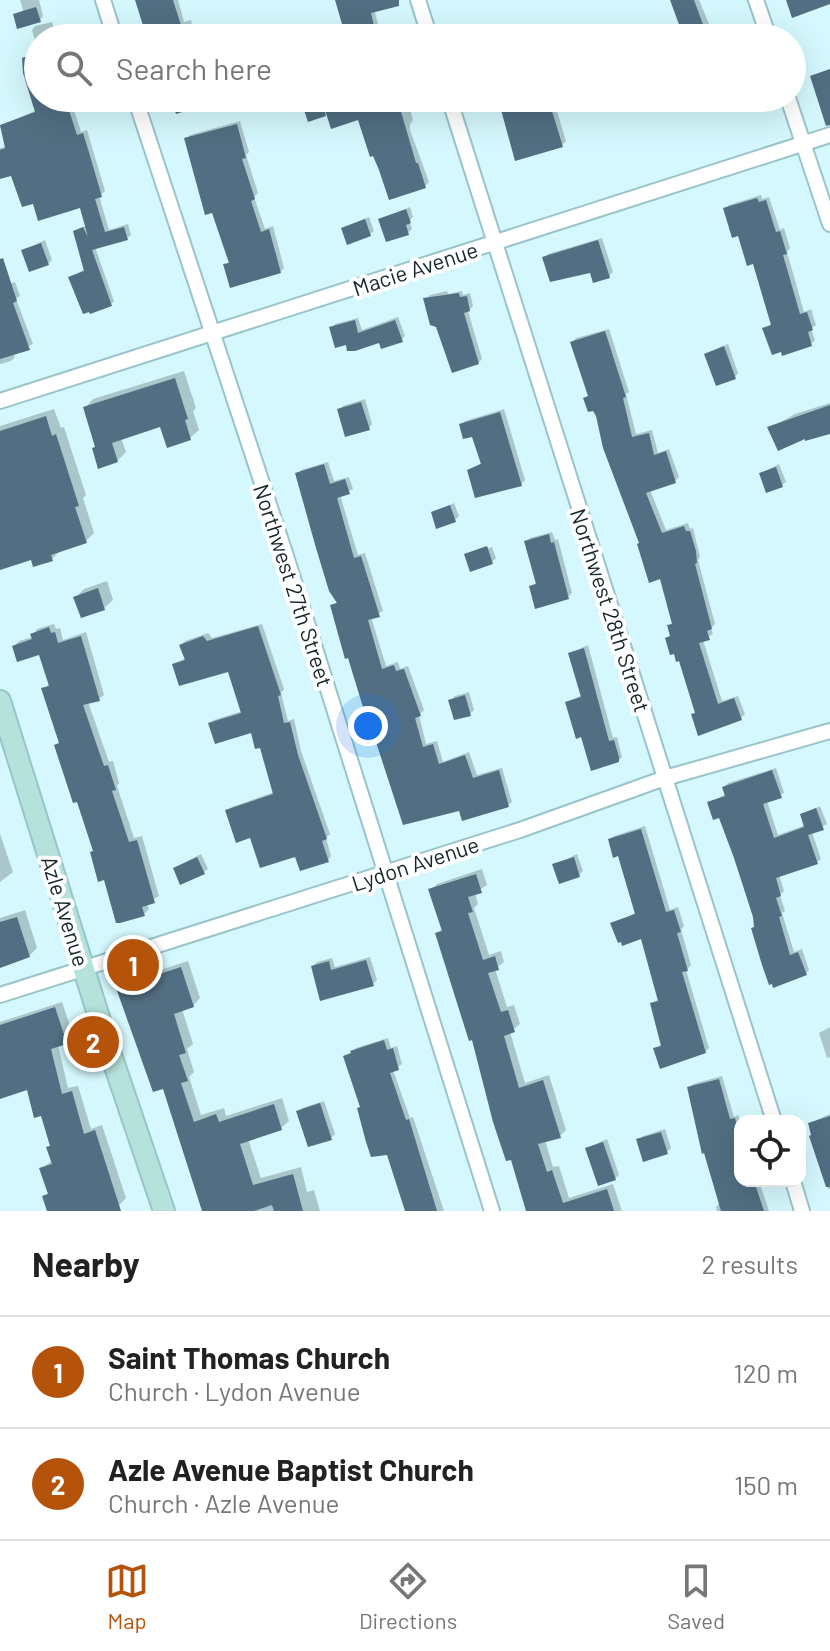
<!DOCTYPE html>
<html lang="en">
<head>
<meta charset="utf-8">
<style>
  :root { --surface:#fff; --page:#f6f6f6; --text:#222; --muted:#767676; --line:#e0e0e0; --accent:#b45309 }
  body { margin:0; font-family:Barlow,sans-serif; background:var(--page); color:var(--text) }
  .controls { position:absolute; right:24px; bottom:24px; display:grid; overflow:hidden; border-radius:16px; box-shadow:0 8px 32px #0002 }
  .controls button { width:72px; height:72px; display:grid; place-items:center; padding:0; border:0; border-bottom:2px solid var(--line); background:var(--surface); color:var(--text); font:40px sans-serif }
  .you { position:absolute; left:368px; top:726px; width:28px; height:28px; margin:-20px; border:6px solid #fff; border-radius:50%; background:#1a73e8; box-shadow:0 0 0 12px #1a73e833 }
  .badge { display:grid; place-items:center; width:52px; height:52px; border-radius:50%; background:var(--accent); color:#fff; font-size:26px; font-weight:700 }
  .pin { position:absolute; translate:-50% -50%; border:4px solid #fff; box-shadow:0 2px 8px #0006 }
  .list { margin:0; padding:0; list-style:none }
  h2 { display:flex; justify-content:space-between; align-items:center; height:104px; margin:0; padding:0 32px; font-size:34px }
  h2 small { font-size:26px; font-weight:400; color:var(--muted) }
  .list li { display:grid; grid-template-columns:52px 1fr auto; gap:24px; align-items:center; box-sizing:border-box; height:112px; padding:0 32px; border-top:2px solid var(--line) }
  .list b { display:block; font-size:30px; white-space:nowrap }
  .list p { margin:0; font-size:26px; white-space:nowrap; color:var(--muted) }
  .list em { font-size:26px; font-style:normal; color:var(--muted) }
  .icon { flex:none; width:44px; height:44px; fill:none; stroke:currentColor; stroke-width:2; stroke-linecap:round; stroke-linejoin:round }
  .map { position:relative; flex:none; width:830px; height:1211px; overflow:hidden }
  .search { position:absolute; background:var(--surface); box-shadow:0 8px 32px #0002; left:24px; right:24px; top:24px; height:88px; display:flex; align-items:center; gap:20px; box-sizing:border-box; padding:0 28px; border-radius:44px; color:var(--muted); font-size:30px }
  .sheet { height:328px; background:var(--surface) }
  nav { display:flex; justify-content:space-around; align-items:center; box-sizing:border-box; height:112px; border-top:2px solid var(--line); background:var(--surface); font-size:22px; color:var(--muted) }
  nav a { display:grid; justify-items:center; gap:4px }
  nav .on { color:var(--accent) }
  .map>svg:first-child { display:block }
  .shadow { fill:#0003 }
  .building { fill:#516e82 }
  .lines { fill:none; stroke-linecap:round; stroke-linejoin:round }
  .street-casing { stroke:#98c4ca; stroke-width:18 }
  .secondary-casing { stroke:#98c4ca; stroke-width:24 }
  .street { stroke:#fff; stroke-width:14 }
  .secondary { stroke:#b5e2da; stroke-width:20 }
  .labels { text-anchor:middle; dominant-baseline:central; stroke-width:8; stroke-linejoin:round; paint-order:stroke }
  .street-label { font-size:22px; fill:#152628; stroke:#fff }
</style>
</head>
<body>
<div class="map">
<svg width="830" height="1211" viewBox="0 0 830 1211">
  <rect width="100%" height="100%" fill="#d4f8fd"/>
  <!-- shadow -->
  <g class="shadow">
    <path d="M20,0H39L43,16L40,20L15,15L23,10Z"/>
    <path d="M138,0H178L184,22L191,20L195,37L149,38Z"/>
    <path d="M337,0H376L374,9L382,38H347Z"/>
    <path d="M672,0H699L715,38H668L667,35L671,31L682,28Z"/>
    <path d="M52,22L57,38H38V51L32,30L35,26Z"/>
    <path d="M38,51V98H76L72,104L81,132L87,130L105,191L99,196L109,230L128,224L131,235L127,238L95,247L114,301L111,304L71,277L85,269L75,231L87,225L81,205L34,201L13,173L0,171V148L7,147L0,126L37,110L24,59Z"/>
    <path d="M307,98H324L328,109L358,98H407L413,120L410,124V130L429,182L425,186L360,118L328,112L325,115L303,102Z"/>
    <path d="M505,98H553L566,141L562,145L502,106L506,103Z"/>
    <path d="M240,121L249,152L246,155L258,193L254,197L265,229L273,226L284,268L280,272L226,265L230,260L186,139L190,135Z"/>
    <path d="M761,195L762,199L769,197L780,230L784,228L790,248L787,252L804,312L811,309L816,325L811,329L815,340L811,344L765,328L773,323L755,262L725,209L729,205Z"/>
    <path d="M410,207L413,217L409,221L412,229L408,233L387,240L380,220Z"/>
    <path d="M369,217L374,231L370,234L343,228Z"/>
    <path d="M602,238L613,272L609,276L544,258L548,254Z"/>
    <path d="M45,240L52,260L48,264L24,250Z"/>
    <path d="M15,282L20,296L16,299L33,344L13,353L15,357L11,361L0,364V287Z"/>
    <path d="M447,291L448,294L462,291L463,295L470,293L473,306L468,311L482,359L478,363L426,299L430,295Z"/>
    <path d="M398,317L405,336L401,340L347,343L332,328L335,324L358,318L362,330Z"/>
    <path d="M609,329L629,392L626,394L636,434L652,430L658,453L669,449L679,477L675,481L650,490L666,530L688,523L690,529L693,528L700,557L698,560L715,624L711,628L713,634L703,640L722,701L738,696L745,714L741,718L697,711L681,659L668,638L671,634L669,626L674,621L661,577L641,543L597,415L586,398L589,395L572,342L576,338Z"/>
    <path d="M728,344L738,373L735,377L706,354Z"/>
    <path d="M184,371L196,408L193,411L199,430L190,438L162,425L121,438L126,452L117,461L97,446L85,408L93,399Z"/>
    <path d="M365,399L372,424L369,428L339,410L343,406Z"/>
    <path d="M830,403V432L770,428L795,414Z"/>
    <path d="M54,409L61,428L64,427L86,495L83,498L94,533L86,541L60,551L52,559L32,558L0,568V426Z"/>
    <path d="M504,409L525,480L521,484L469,470L483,462L473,434L461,425L465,421Z"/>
    <path d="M328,462L334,481L349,477L353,489L340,495L358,555L365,553L383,611L371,617L386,666L398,662L400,669L408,666L424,710L419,715L426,744L437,741L443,762L469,752L477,775L502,768L512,802L508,805L460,809L376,733L356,721L368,715L332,606L338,601L298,474L301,470Z"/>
    <path d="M779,464L786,482L782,485L761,473Z"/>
    <path d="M454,503L459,516L455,520L433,513Z"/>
    <path d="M552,532L555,540L558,539L572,593L568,597L531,586L538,582L526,542L530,538Z"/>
    <path d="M492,547L496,558L492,562L468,555Z"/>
    <path d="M107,581L113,600L104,608L76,597L84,589Z"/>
    <path d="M54,624L56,629L60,628L63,640L86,632L104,695L99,699L88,702L109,762L113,761L119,783L117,786L134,838L142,836L159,896L147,903L149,909L144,914L95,850L56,745L60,742L44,689L49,684L40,652L14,646L19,641L33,637L37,629Z"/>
    <path d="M262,624L284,689L281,693L288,721L294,719L301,751L330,834L326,838L331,856L328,860L296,854L252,836L228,811L232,807L274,792L261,746L252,730L210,724L214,720L242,711L230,669L174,664L186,658L181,645L185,641L208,633L212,638Z"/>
    <path d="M588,645L613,738L617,737L622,757L618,761L582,735L567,702L582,695L570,653Z"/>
    <path d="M469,692L474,710L470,714L451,700L455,696Z"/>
    <path d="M776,768L784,793L767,801L778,835L806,825L802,815L820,806L827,824L812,832L821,859L817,862L779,875L784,891L780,895L785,911L782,913L794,952L802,949L809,970L805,974L756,925L721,815L710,803L726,794L724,787L728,783Z"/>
    <path d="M645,826L670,910L678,907L684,926L681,930L691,965L686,970L709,1048L705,1052L655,1049L662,1044L653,1003L659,999L642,936L613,924L637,912L620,854L610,839L614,836Z"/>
    <path d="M0,834L13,872L0,882Z"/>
    <path d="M201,854L208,869L204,872L175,868Z"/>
    <path d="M577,854L583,871L579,875L555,865Z"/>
    <path d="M482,869L487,885L475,893L478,904L474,908L489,955L501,951L504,962L495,969L507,1007L514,1005L520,1024L510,1032L525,1083L549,1075L566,1130L560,1136L545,1140L553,1167L559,1166L569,1198L613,1184L622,1211H529L437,933L443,928L431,890L437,884Z"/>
    <path d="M25,910L37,948L29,956L0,966V918Z"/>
    <path d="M370,957L377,980L373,984L313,966L317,962L332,958L335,967Z"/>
    <path d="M188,961L200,998L193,1006L182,1009L193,1044L187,1049L194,1072L189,1077L201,1115L224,1108L226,1116L282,1098L289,1121L281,1128L248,1139L261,1178L301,1167L307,1192L314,1190L320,1211H204L164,1086L118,988L126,981Z"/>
    <path d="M62,1002L73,1035L66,1042L58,1045L68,1088L78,1086L91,1129L102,1125L126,1198L119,1205L98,1211H49L44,1197L49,1192L41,1169L53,1160L52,1144L43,1113L28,1088L0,1097V1022Z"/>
    <path d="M830,1027V1057L827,1058L819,1033Z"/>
    <path d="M388,1038L391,1048L397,1046L402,1064L393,1070L410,1118L413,1117L444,1211H407L389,1152L362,1106L346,1057L356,1048Z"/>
    <path d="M722,1076L734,1117L738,1115L740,1121V1181H759L769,1211H717L716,1207L720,1203L689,1088L693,1084Z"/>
    <path d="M324,1101L335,1134L331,1138L299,1112L302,1108Z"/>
    <path d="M830,1114V1189H828L811,1136L813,1134L810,1123Z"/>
    <path d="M665,1129L671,1148L667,1152L639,1140L643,1136Z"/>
    <path d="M607,1139L619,1175L615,1178L587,1148Z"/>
  </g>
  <!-- building -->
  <g class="building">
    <path d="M135,0H173L185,38H147Z"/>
    <path d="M335,0H399V6L371,13L377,38H346Z"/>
    <path d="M670,0H694L708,38H684Z"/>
    <path d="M786,0H830V4L792,18Z"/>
    <path d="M36,7L41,22L17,29L13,14Z"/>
    <path d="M38,53V98H65L77,135L83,133L88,149L102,197L95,199L105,232L124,227L128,240L92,250L112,306L90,314L89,312L83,314L68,277L84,271L73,231L83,227L88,237L80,208L38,221L33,204L22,207L11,176L0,179V150L5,148L0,125L35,112L23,73L22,58Z"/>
    <path d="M830,69V125L826,126L810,76Z"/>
    <path d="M171,98H215L216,101L176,114Z"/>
    <path d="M311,98H320L326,116L308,122L301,101Z"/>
    <path d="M362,98H397L416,163H418L426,188L389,200L379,170L373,156L370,157L358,120L331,129L325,110Z"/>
    <path d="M503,98H548L563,147L515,161L500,106L504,105Z"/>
    <path d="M237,124L246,158L242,159L255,199L251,201L261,232L269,229L281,273L230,288L223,264L229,263L212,213L205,215L184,138Z"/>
    <path d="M757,198L759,202L766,200L776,232L780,231L787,254L783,255L800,314L807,312L813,330L808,332L812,346L782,356L781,352L772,355L762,328L771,325L753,264L747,266L738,236L732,238L723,208Z"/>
    <path d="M406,209L411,223L406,225L409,235L386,242L378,219Z"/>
    <path d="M365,219L371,236L347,245L341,228Z"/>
    <path d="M598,240L610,278L593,283L590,273L550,282L542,257Z"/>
    <path d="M41,243L49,265L29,272L21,250Z"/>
    <path d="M3,258L17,301L13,303L30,350L0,359V259Z"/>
    <path d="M459,293L460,297L467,296L470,311L464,313L479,364L452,373L436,327L430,325L423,298Z"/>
    <path d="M355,320L358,333L395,320L403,342L381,349L379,343L355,351H347L346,345L335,348L329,327Z"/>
    <path d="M605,331L626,397L623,398L632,437L649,433L654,455L666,451L676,483L646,493L662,533L684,526L686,531H690L696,551L697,563L695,564L712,629L707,631L710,640L699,643L718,704L734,698L742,720L698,736L691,714L695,713L679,661L676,662L674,654L670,655L665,638L670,636L667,625L672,624L660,579L649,583L637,544L639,543L603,448L596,416L593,411L588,412L583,398L588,396L570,342Z"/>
    <path d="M724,346L736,379L716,386L704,354Z"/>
    <path d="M175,378L188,419L185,420L191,440L167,448L160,427L112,443L118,462L98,469L92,448L95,447L83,407Z"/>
    <path d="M361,402L370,430L345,437L337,409Z"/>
    <path d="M830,405V434L805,441V439L778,451L767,427Z"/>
    <path d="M500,412L522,486L475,498L467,470L481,464L472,437L463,439L459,424Z"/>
    <path d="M46,416L52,436L56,434L79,506L75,507L87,543L51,555L53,561L33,567L31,560L0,570V431Z"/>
    <path d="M324,464L330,484L345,479L350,494L337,498L354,558L361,556L380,617L368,620L382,669L394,665L396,671L404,669L421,716L415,718L423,747L433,744L439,764L465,755L473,778L499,770L509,807L462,821L459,811L403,825L374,736L360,740L354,721L366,717L348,658L345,659L330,605L337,603L329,591L316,548L295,473Z"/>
    <path d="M776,467L783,487L766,493L759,473Z"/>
    <path d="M450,505L456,522L436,529L431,512Z"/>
    <path d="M549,534L551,543L554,542L569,599L535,609L529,586L536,584L524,541Z"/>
    <path d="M487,546L493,564L470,572L464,554Z"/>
    <path d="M98,588L105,610L81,618L73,597Z"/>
    <path d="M258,626L281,695L278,696L284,723L290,722L298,755L327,839L322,841L329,862L300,871L295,857L260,868L250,838L236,843L225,810L273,794L260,748L255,749L251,733L215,744L208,723L241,713L228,672L179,686L172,664L185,660L179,645L203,636L207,641Z"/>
    <path d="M49,627L51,633L55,632L58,643L81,636L100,701L83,705L104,766L108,765L116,790L112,791L129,842L137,840L155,903L142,907L145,916L120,923H116L104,880L98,882L90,852L93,851L77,802L73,803L54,745L59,743L41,688L49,686L39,655L17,662L12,646L32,639L30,634Z"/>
    <path d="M584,648L609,741L614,740L619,757V762L591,771L581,737L576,739L565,702L581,697L568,653Z"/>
    <path d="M465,695L471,716L454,720L448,700Z"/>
    <path d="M772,770L782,798L763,804L774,838L804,827L800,814L816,808L824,830L808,835L818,864L776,878L781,896L776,898L782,916L779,917L790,955L798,952L807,975L773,988L772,984L769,985L762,965L751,928L754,927L753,917L734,858L719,818L713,820L707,802L725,796L722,787Z"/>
    <path d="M641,829L666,912L674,910L681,932L677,933L688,971L682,972L706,1053L660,1069L653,1048L661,1046L650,1003L658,1001L641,939L622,946L621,942L618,943L610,923L635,914L618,856L613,858L608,839Z"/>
    <path d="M197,857L205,874L180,885L173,868Z"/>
    <path d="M574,857L580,877L559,884L552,864Z"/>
    <path d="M476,874L482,893L468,897L473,912L468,913L483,960L495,956L499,970L488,973L501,1012L508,1010L515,1032L504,1036L519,1088L543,1080L561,1138L538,1144L547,1172L552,1170L563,1203L607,1189L614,1211H526L511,1160L506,1161L493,1122L472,1040L469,1041L435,933L442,931L428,889Z"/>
    <path d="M17,917L30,957L0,968V922Z"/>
    <path d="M366,960L374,986L320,1001L311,966L329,961L331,970Z"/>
    <path d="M181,967L194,1007L174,1014L186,1053L179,1055L188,1081L181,1083L194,1122L216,1114L219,1122L274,1104L282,1130L240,1144L253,1185L293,1174L303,1211H274L272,1205L254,1211H202L163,1089L153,1092L116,988Z"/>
    <path d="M55,1007L67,1044L51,1049L62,1094L72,1091L84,1134L95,1130L121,1211H47L42,1196L48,1194L39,1168L52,1164L46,1147L50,1146L41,1116L34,1118L27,1090L0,1099V1025Z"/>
    <path d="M384,1040L387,1050L393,1048L399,1070L390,1073L406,1120L409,1119L437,1211H405L387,1155L371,1157L366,1142L357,1108L360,1107L343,1056L351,1053L350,1051Z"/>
    <path d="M719,1079L730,1119L735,1118L740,1138V1181H754L764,1211H721L704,1153L702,1154L687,1087Z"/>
    <path d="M320,1103L332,1140L308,1147L296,1111Z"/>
    <path d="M830,1116V1187H826L809,1136L811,1135L808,1123Z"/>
    <path d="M661,1132L668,1154L643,1162L636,1139Z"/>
    <path d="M603,1142L616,1180L598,1186L585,1148Z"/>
  </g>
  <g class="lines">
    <defs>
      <g id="street">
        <path d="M103,0L115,38"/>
        <path d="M418,0L430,38"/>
        <path d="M756,0L769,38"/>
        <path d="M135,98L286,556L492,1211"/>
        <path d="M449,98L774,1121"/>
        <path d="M788,98L830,224"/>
        <path d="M0,401L830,135"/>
        <path d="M0,995L520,830L665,778L830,731"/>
        <path d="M793,1181L802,1211"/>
      </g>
      <path id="secondary" d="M0,701L107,1043L164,1211"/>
    </defs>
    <!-- street casing -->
    <use href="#street" class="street-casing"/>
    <!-- secondary casing -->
    <use href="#secondary" class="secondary-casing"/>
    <!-- street -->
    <use href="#street" class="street"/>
    <!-- secondary -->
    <use href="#secondary" class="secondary"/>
  </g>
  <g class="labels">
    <!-- street labels -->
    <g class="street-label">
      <text transform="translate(415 268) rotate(-18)">Macie Avenue</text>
      <text transform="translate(294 585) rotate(72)">Northwest 27th Street</text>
      <text transform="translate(611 610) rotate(72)">Northwest 28th Street</text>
      <text transform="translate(415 863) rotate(-18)">Lydon Avenue</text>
      <text transform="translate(66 911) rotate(73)">Azle Avenue</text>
    </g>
  </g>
</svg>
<div class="controls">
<button><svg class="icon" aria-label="locate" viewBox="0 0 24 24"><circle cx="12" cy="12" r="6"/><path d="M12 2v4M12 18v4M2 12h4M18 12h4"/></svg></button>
</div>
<div class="you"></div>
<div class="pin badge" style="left:133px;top:965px">1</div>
<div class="pin badge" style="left:93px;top:1042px">2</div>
<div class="search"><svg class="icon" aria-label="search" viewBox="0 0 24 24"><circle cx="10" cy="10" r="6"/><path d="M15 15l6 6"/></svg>Search here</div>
</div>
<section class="sheet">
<h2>Nearby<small>2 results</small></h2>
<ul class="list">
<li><span class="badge">1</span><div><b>Saint Thomas Church</b><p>Church · Lydon Avenue</p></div><em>120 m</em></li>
<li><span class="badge">2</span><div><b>Azle Avenue Baptist Church</b><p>Church · Azle Avenue</p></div><em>150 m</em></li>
</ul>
</section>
<nav>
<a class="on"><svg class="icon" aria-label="map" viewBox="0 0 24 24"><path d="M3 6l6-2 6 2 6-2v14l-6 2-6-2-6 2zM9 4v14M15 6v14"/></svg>Map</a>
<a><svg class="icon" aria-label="directions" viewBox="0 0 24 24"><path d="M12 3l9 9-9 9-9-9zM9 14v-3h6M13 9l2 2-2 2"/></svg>Directions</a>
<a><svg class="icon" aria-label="saved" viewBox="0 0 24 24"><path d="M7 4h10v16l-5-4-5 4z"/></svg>Saved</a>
</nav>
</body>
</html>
